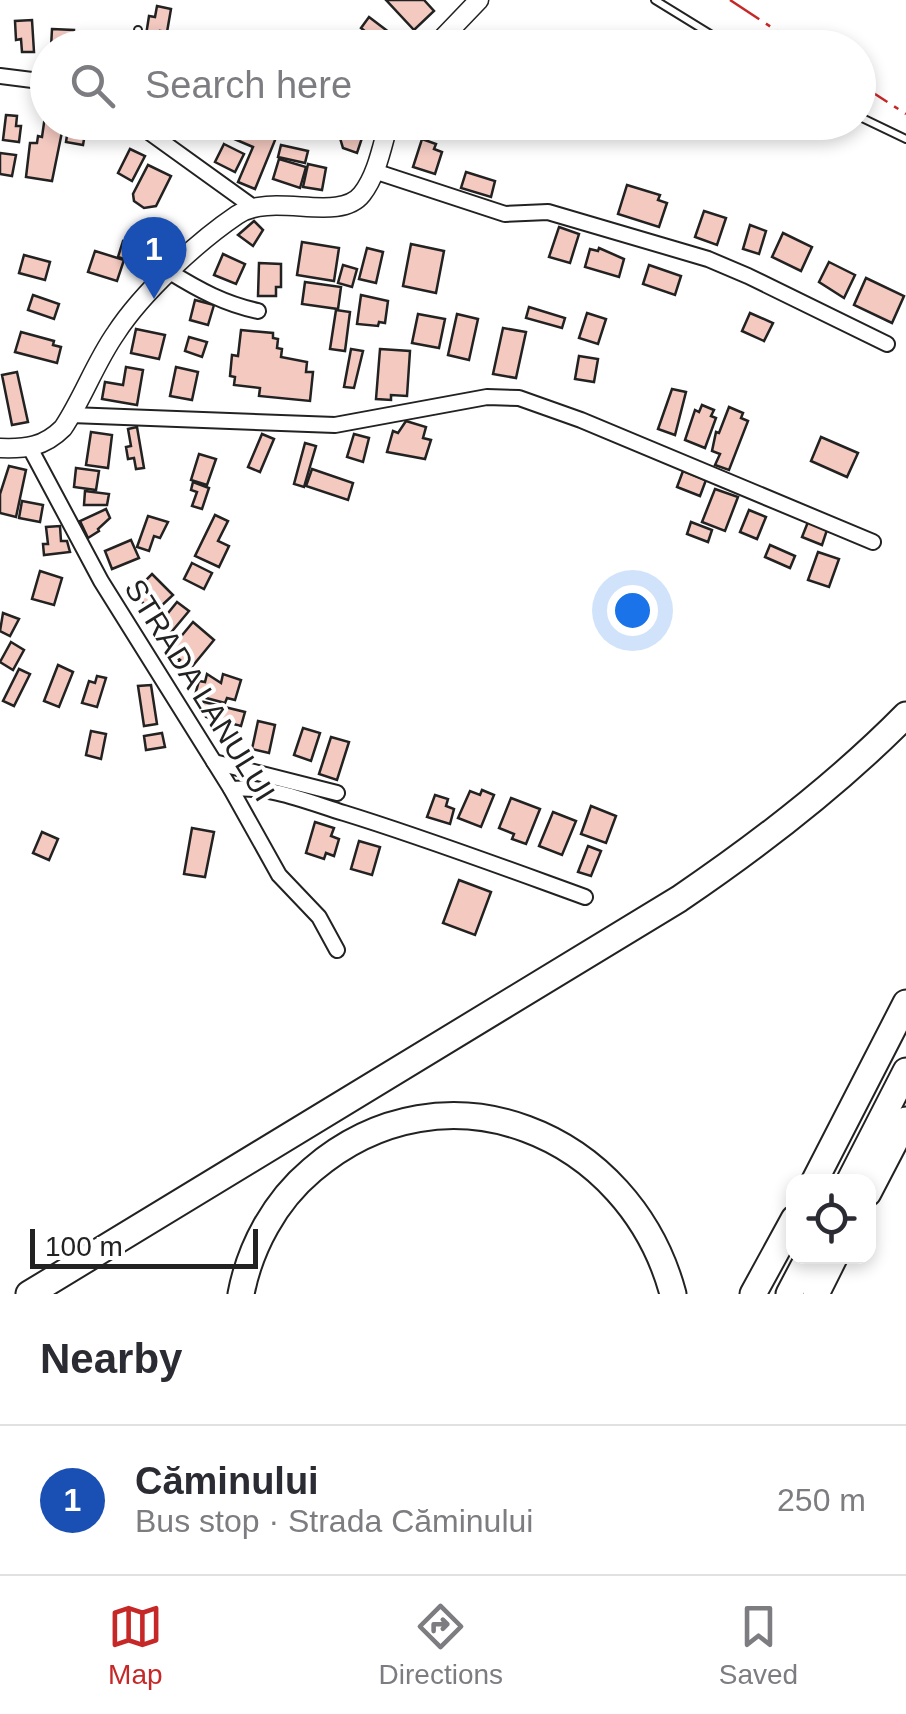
<!DOCTYPE html>
<html lang="en">
<head>
<meta charset="utf-8">
<style>
  :root { --surface:#fff; --page:#f7f7f7; --text:#2b2b33; --muted:#7c7c81; --line:#e1e1e2; --accent:#c62828 }
  body { margin:0; font-family:Arial,sans-serif; background:var(--page); color:var(--text) }
  .controls { position:absolute; right:30px; bottom:30px; display:grid; overflow:hidden; border-radius:20px; box-shadow:0 5px 15px #0003 }
  .controls button { width:90px; height:90px; display:grid; place-items:center; padding:0; border:0; border-bottom:2px solid var(--line); background:var(--surface); color:var(--text); font:50px sans-serif }
  .scale { position:absolute; left:30px; bottom:25px; width:228px; box-sizing:border-box; padding-left:10px; border:5px solid #222; border-top:0; font-size:28px; line-height:35px; white-space:nowrap; color:#222; -webkit-text-stroke:8px #fff; paint-order:stroke }
  .you { position:absolute; left:632px; top:610px; width:35px; height:35px; margin:-25px; border:8px solid #fff; border-radius:50%; background:#1a73e8; box-shadow:0 0 0 15px #1a73e833 }
  .badge { display:grid; place-items:center; width:65px; height:65px; border-radius:50%; background:var(--accent); color:#fff; font-size:32px; font-weight:700 }
  .pin { position:absolute; translate:-50% -82px; filter:drop-shadow(0 2px 5px #0008) }
  .pin::after { content:''; position:absolute; top:52px; width:35px; height:30px; background:inherit; clip-path:polygon(0 0,100% 0,50% 100%) }
  .list { margin:0; padding:0; list-style:none }
  h2 { display:flex; justify-content:space-between; align-items:center; height:130px; margin:0; padding:0 40px; font-size:42px }
  h2 small { font-size:32px; font-weight:400; color:var(--muted) }
  .list li { display:grid; grid-template-columns:65px 1fr auto; gap:30px; align-items:center; box-sizing:border-box; height:150px; padding:0 40px; border-top:2px solid var(--line) }
  .list b { display:block; font-size:38px; white-space:nowrap }
  .list p { margin:0; font-size:32px; white-space:nowrap; color:var(--muted) }
  .list em { font-size:32px; font-style:normal; color:var(--muted) }
  .icon { flex:none; width:55px; height:55px; fill:none; stroke:currentColor; stroke-width:2; stroke-linecap:round; stroke-linejoin:round }
  .map { position:relative; flex:none; width:906px; height:1294px; overflow:hidden }
  .search { position:absolute; background:var(--surface); box-shadow:0 5px 15px #0003; left:30px; right:30px; top:30px; height:110px; display:flex; align-items:center; gap:25px; box-sizing:border-box; padding:0 35px; border-radius:55px; color:var(--muted); font-size:38px }
  .sheet { height:280px; background:var(--surface) }
  nav { display:flex; justify-content:space-around; align-items:center; box-sizing:border-box; height:140px; border-top:2px solid var(--line); background:var(--surface); font-size:28px; color:var(--muted) }
  nav a { display:grid; justify-items:center; gap:5px }
  nav .on { color:var(--accent) }
  .map>svg:first-child { display:block }
  .building { fill:#f3c9c0; stroke:#222; stroke-width:2.5 }
  .lines { fill:none; stroke-linecap:round; stroke-linejoin:round }
  .service-casing { stroke:#222; stroke-width:10 }
  .minor-casing { stroke:#222; stroke-width:18 }
  .tertiary-casing { stroke:#222; stroke-width:21 }
  .motorway-casing { stroke:#222; stroke-width:29 }
  .service { stroke:#fff; stroke-width:6 }
  .minor { stroke:#fff; stroke-width:14 }
  .tertiary { stroke:#fff; stroke-width:18 }
  .motorway { stroke:#fff; stroke-width:25 }
  .power { stroke:#c62828; stroke-width:2.5; stroke-dasharray:35 8 5 8; stroke-linecap:butt }
  .labels { text-anchor:middle; dominant-baseline:central; stroke-width:8; stroke-linejoin:round; paint-order:stroke }
  .street-label { font-size:30px; fill:#222; stroke:#fff }
</style>
</head>
<body>
<div class="map">
<svg width="906" height="1294" viewBox="0 0 906 1294">
  <rect width="100%" height="100%" fill="#fff"/>
  <!-- building -->
  <g class="building">
    <path d="M386,0H424L434,11L414,30Z"/>
    <path d="M157,6L171,9L167,32L160,31L158,48H144L149,16L155,17Z"/>
    <path d="M369,17L398,39L391,48H386L361,28Z"/>
    <path d="M32,20L34,52H22L21,39L16,40L15,21Z"/>
    <path d="M52,29L74,30L73,48H51Z"/>
    <path d="M46,109L48,122H64L52,181L26,177L30,143H37L38,136L42,137Z"/>
    <path d="M6,115L17,116L16,126H21L19,142L3,140Z"/>
    <path d="M69,122H87L83,145L66,142Z"/>
    <path d="M230,122L282,123L255,189L238,182L253,147L225,135Z"/>
    <path d="M352,124L365,129L357,153L343,148L340,138L344,126Z"/>
    <path d="M422,139L436,144L434,149L442,152L435,174L413,167Z"/>
    <path d="M224,144L244,154L235,172L215,162Z"/>
    <path d="M281,145L308,151L305,163L278,157Z"/>
    <path d="M130,149L145,156L132,181L118,173Z"/>
    <path d="M0,153L16,155L12,176L0,174Z"/>
    <path d="M279,159L306,167L300,188L273,179Z"/>
    <path d="M308,164L326,168L322,190L303,187Z"/>
    <path d="M148,165L171,176L156,206L144,208L134,201L133,194Z"/>
    <path d="M466,172L495,181L491,197L461,188Z"/>
    <path d="M627,185L660,195L658,200L667,203L659,227L618,214Z"/>
    <path d="M704,211L726,218L717,245L695,237Z"/>
    <path d="M254,221L263,230L253,246L238,235Z"/>
    <path d="M750,225L766,231L759,254L743,249Z"/>
    <path d="M559,227L579,234L570,263L549,257Z"/>
    <path d="M783,233L812,247L801,271L772,257Z"/>
    <path d="M123,241L149,250L148,254L155,256L151,268L118,257Z"/>
    <path d="M302,242L339,248L334,281L297,275Z"/>
    <path d="M411,244L444,251L436,293L403,286Z"/>
    <path d="M367,248L383,252L376,283L359,279Z"/>
    <path d="M599,248L624,259L619,277L585,267L590,249L598,251Z"/>
    <path d="M95,251L124,260L117,281L88,272Z"/>
    <path d="M223,254L245,264L236,284L214,275Z"/>
    <path d="M24,255L50,262L45,280L19,273Z"/>
    <path d="M829,262L855,275L844,298L819,282Z"/>
    <path d="M259,263L281,264V287H276V296H258Z"/>
    <path d="M343,265L357,269L352,287L338,283Z"/>
    <path d="M649,265L681,276L675,295L643,284Z"/>
    <path d="M866,278L904,296L892,323L854,305Z"/>
    <path d="M305,282L341,287L338,309L302,304Z"/>
    <path d="M33,295L59,304L54,319L28,310Z"/>
    <path d="M361,295L388,301L385,323L379,322L378,326L357,324Z"/>
    <path d="M195,300L214,305L208,325L190,320Z"/>
    <path d="M529,307L565,318L562,328L526,318Z"/>
    <path d="M336,310L350,312L345,351L330,349Z"/>
    <path d="M587,313L606,319L598,344L579,338Z"/>
    <path d="M750,313L773,323L764,341L742,331Z"/>
    <path d="M418,314L445,319L439,348L412,343Z"/>
    <path d="M457,314L478,319L469,360L448,355Z"/>
    <path d="M503,328L526,332L516,378L493,374Z"/>
    <path d="M136,329L165,335L159,359L131,353Z"/>
    <path d="M241,330L273,333V338L278,339L277,348L282,349L281,357L307,362L306,372H313L310,401L259,396L260,388L234,385L235,377L230,376L232,355L238,356Z"/>
    <path d="M21,332L54,341L53,345L61,347L57,363L15,352Z"/>
    <path d="M189,337L207,342L202,357L185,351Z"/>
    <path d="M351,349L363,351L354,388L344,387Z"/>
    <path d="M380,349L410,351L407,396L391,395V400L376,399Z"/>
    <path d="M579,356L598,359L594,382L575,379Z"/>
    <path d="M126,367L143,370L137,405L102,399L105,382L123,385Z"/>
    <path d="M176,367L198,372L192,400L170,396Z"/>
    <path d="M17,372L28,422L12,425L2,375Z"/>
    <path d="M672,389L686,392L675,435L658,429Z"/>
    <path d="M702,405L714,410L711,416L716,418L705,448L685,440L695,410L699,412Z"/>
    <path d="M729,407L743,413L741,418L748,421L729,470L715,465L720,454L712,451L716,432L719,433Z"/>
    <path d="M406,421L426,427L423,438L431,440L425,459L387,452L393,431L398,433Z"/>
    <path d="M137,427L144,468L136,469L134,458L128,459L126,447L131,446L128,429Z"/>
    <path d="M91,432L112,435L108,468L86,465Z"/>
    <path d="M262,434L274,439L260,472L248,467Z"/>
    <path d="M354,434L369,438L363,462L347,457Z"/>
    <path d="M821,437L858,453L847,477L811,461Z"/>
    <path d="M305,443L316,446L304,487L294,484Z"/>
    <path d="M199,454L216,459L207,485L191,480Z"/>
    <path d="M9,466L26,470L16,517L0,513V494Z"/>
    <path d="M76,468L99,471L96,490L74,487Z"/>
    <path d="M312,469L353,483L348,500L306,486Z"/>
    <path d="M683,471L706,480L700,496L677,487Z"/>
    <path d="M193,482L209,488L202,509L192,506L197,492L191,490Z"/>
    <path d="M715,489L738,497L725,531L702,522Z"/>
    <path d="M85,491L109,494L107,505H84Z"/>
    <path d="M22,501L43,505L40,522L19,518Z"/>
    <path d="M106,509L110,518L98,529L99,531L88,538L80,521Z"/>
    <path d="M749,510L766,517L757,539L740,532Z"/>
    <path d="M215,515L228,521L218,541L229,546L219,567L195,556Z"/>
    <path d="M148,516L168,522L160,538L154,536L149,551L137,547Z"/>
    <path d="M691,522L712,530L708,542L687,534Z"/>
    <path d="M808,522L827,530L822,545L802,537Z"/>
    <path d="M60,526L61,541H67L70,552L44,555L43,544H48L46,527Z"/>
    <path d="M131,540L139,558L112,569L105,551Z"/>
    <path d="M770,545L795,556L790,568L765,557Z"/>
    <path d="M818,552L839,559L829,587L808,580Z"/>
    <path d="M192,563L212,573L204,589L184,579Z"/>
    <path d="M40,571L62,578L54,605L32,599Z"/>
    <path d="M152,574L173,595L159,608L155,604L149,609L133,593Z"/>
    <path d="M177,602L189,611L164,641L157,634L160,631L156,628Z"/>
    <path d="M3,613L19,619L10,636L0,631Z"/>
    <path d="M193,622L214,640L186,674L175,666L180,660L169,651Z"/>
    <path d="M11,642L24,650L13,670L0,662Z"/>
    <path d="M58,665L73,672L59,707L44,701Z"/>
    <path d="M19,669L30,674L14,706L3,701Z"/>
    <path d="M207,674L221,683L223,674L241,680L235,700L227,698L225,703L195,695L199,681L205,682Z"/>
    <path d="M97,676L106,678L97,707L82,703L89,681L95,683Z"/>
    <path d="M151,685L157,724L144,726L138,686Z"/>
    <path d="M200,701L245,712L241,726L206,717L198,706Z"/>
    <path d="M258,721L275,725L269,753L252,749Z"/>
    <path d="M303,728L320,733L311,761L294,755Z"/>
    <path d="M91,731L106,734L101,759L86,755Z"/>
    <path d="M162,733L165,747L146,750L144,736Z"/>
    <path d="M331,737L349,742L337,780L319,774Z"/>
    <path d="M482,790L494,795L481,827L458,818L470,791L480,795Z"/>
    <path d="M435,795L448,799L446,806L454,809L450,824L427,817Z"/>
    <path d="M511,798L540,809L526,844L512,839L514,834L499,828Z"/>
    <path d="M591,806L616,816L606,843L581,834Z"/>
    <path d="M553,812L576,821L562,855L539,846Z"/>
    <path d="M315,822L334,828L331,836L339,839L334,856L326,853L324,859L306,853Z"/>
    <path d="M192,828L214,832L205,877L184,874Z"/>
    <path d="M42,832L58,839L49,860L33,853Z"/>
    <path d="M359,841L380,847L372,875L351,869Z"/>
    <path d="M588,846L601,851L591,876L578,872Z"/>
    <path d="M459,880L491,892L475,935L443,923Z"/>
  </g>
  <g class="lines">
    <defs>
      <g id="service">
        <path d="M655,0L733,48"/>
        <path d="M138,48V30"/>
        <path d="M858,116L906,139"/>
      </g>
      <g id="minor">
        <path d="M0,76L48,82"/>
        <path d="M135,122L253,207"/>
        <path d="M374,171L505,214L548,212L708,259L748,276L887,344"/>
        <path d="M170,272C199,290 225,304 258,311"/>
        <path d="M71,415L335,425L487,397L519,398L581,420L873,542"/>
        <path d="M30,448L101,581L231,789L279,875L319,917L337,950"/>
        <path d="M214,762L337,793"/>
        <path d="M231,789C269,785 308,802 344,813C425,838 505,868 585,897"/>
      </g>
      <g id="tertiary">
        <path d="M433,48L479,0"/>
        <path d="M0,448C26,449 44,447 63,428C83,398 95,363 116,333C142,293 197,242 237,215C272,191 339,224 362,194C377,175 382,146 389,122"/>
      </g>
      <g id="motorway">
        <path d="M814,1182L906,1003"/>
        <path d="M849,1182L906,1071"/>
        <path d="M868,1193L906,1120"/>
        <path d="M29,1294L679,899C760,844 837,785 906,715"/>
        <path d="M241,1294C250,1247 275,1201 312,1170C445,1056 630,1133 673,1294"/>
        <path d="M753,1294L794,1219"/>
        <path d="M789,1294L809,1256"/>
        <path d="M816,1294L835,1256"/>
      </g>
    </defs>
    <!-- service casing -->
    <use href="#service" class="service-casing"/>
    <!-- minor casing -->
    <use href="#minor" class="minor-casing"/>
    <!-- tertiary casing -->
    <use href="#tertiary" class="tertiary-casing"/>
    <!-- motorway casing -->
    <use href="#motorway" class="motorway-casing"/>
    <!-- service -->
    <use href="#service" class="service"/>
    <!-- minor -->
    <use href="#minor" class="minor"/>
    <!-- tertiary -->
    <use href="#tertiary" class="tertiary"/>
    <!-- motorway -->
    <use href="#motorway" class="motorway"/>
    <!-- power -->
    <g class="power">
      <path d="M730,0L803,48"/>
      <path d="M858,83L906,114"/>
    </g>
  </g>
  <g class="labels">
    <!-- street labels -->
    <g class="street-label">
      <text transform="translate(200 690) rotate(58)">STRADA LANULUI</text>
    </g>
  </g>
</svg>
<div class="controls">
<button><svg class="icon" aria-label="locate" viewBox="0 0 24 24"><circle cx="12" cy="12" r="6"/><path d="M12 2v4M12 18v4M2 12h4M18 12h4"/></svg></button>
</div>
<div class="scale">100 m</div>
<div class="you"></div>
<div class="pin badge" style="left:154px;top:299px;background:#1a4fb4">1</div>
<div class="search"><svg class="icon" aria-label="search" viewBox="0 0 24 24"><circle cx="10" cy="10" r="6"/><path d="M15 15l6 6"/></svg>Search here</div>
</div>
<section class="sheet">
<h2>Nearby<small></small></h2>
<ul class="list">
<li><span class="badge" style="background:#1a4fb4">1</span><div><b>Căminului</b><p>Bus stop · Strada Căminului</p></div><em>250 m</em></li>
</ul>
</section>
<nav>
<a class="on"><svg class="icon" aria-label="map" viewBox="0 0 24 24"><path d="M3 6l6-2 6 2 6-2v14l-6 2-6-2-6 2zM9 4v14M15 6v14"/></svg>Map</a>
<a><svg class="icon" aria-label="directions" viewBox="0 0 24 24"><path d="M12 3l9 9-9 9-9-9zM9 14v-3h6M13 9l2 2-2 2"/></svg>Directions</a>
<a><svg class="icon" aria-label="saved" viewBox="0 0 24 24"><path d="M7 4h10v16l-5-4-5 4z"/></svg>Saved</a>
</nav>
</body>
</html>
